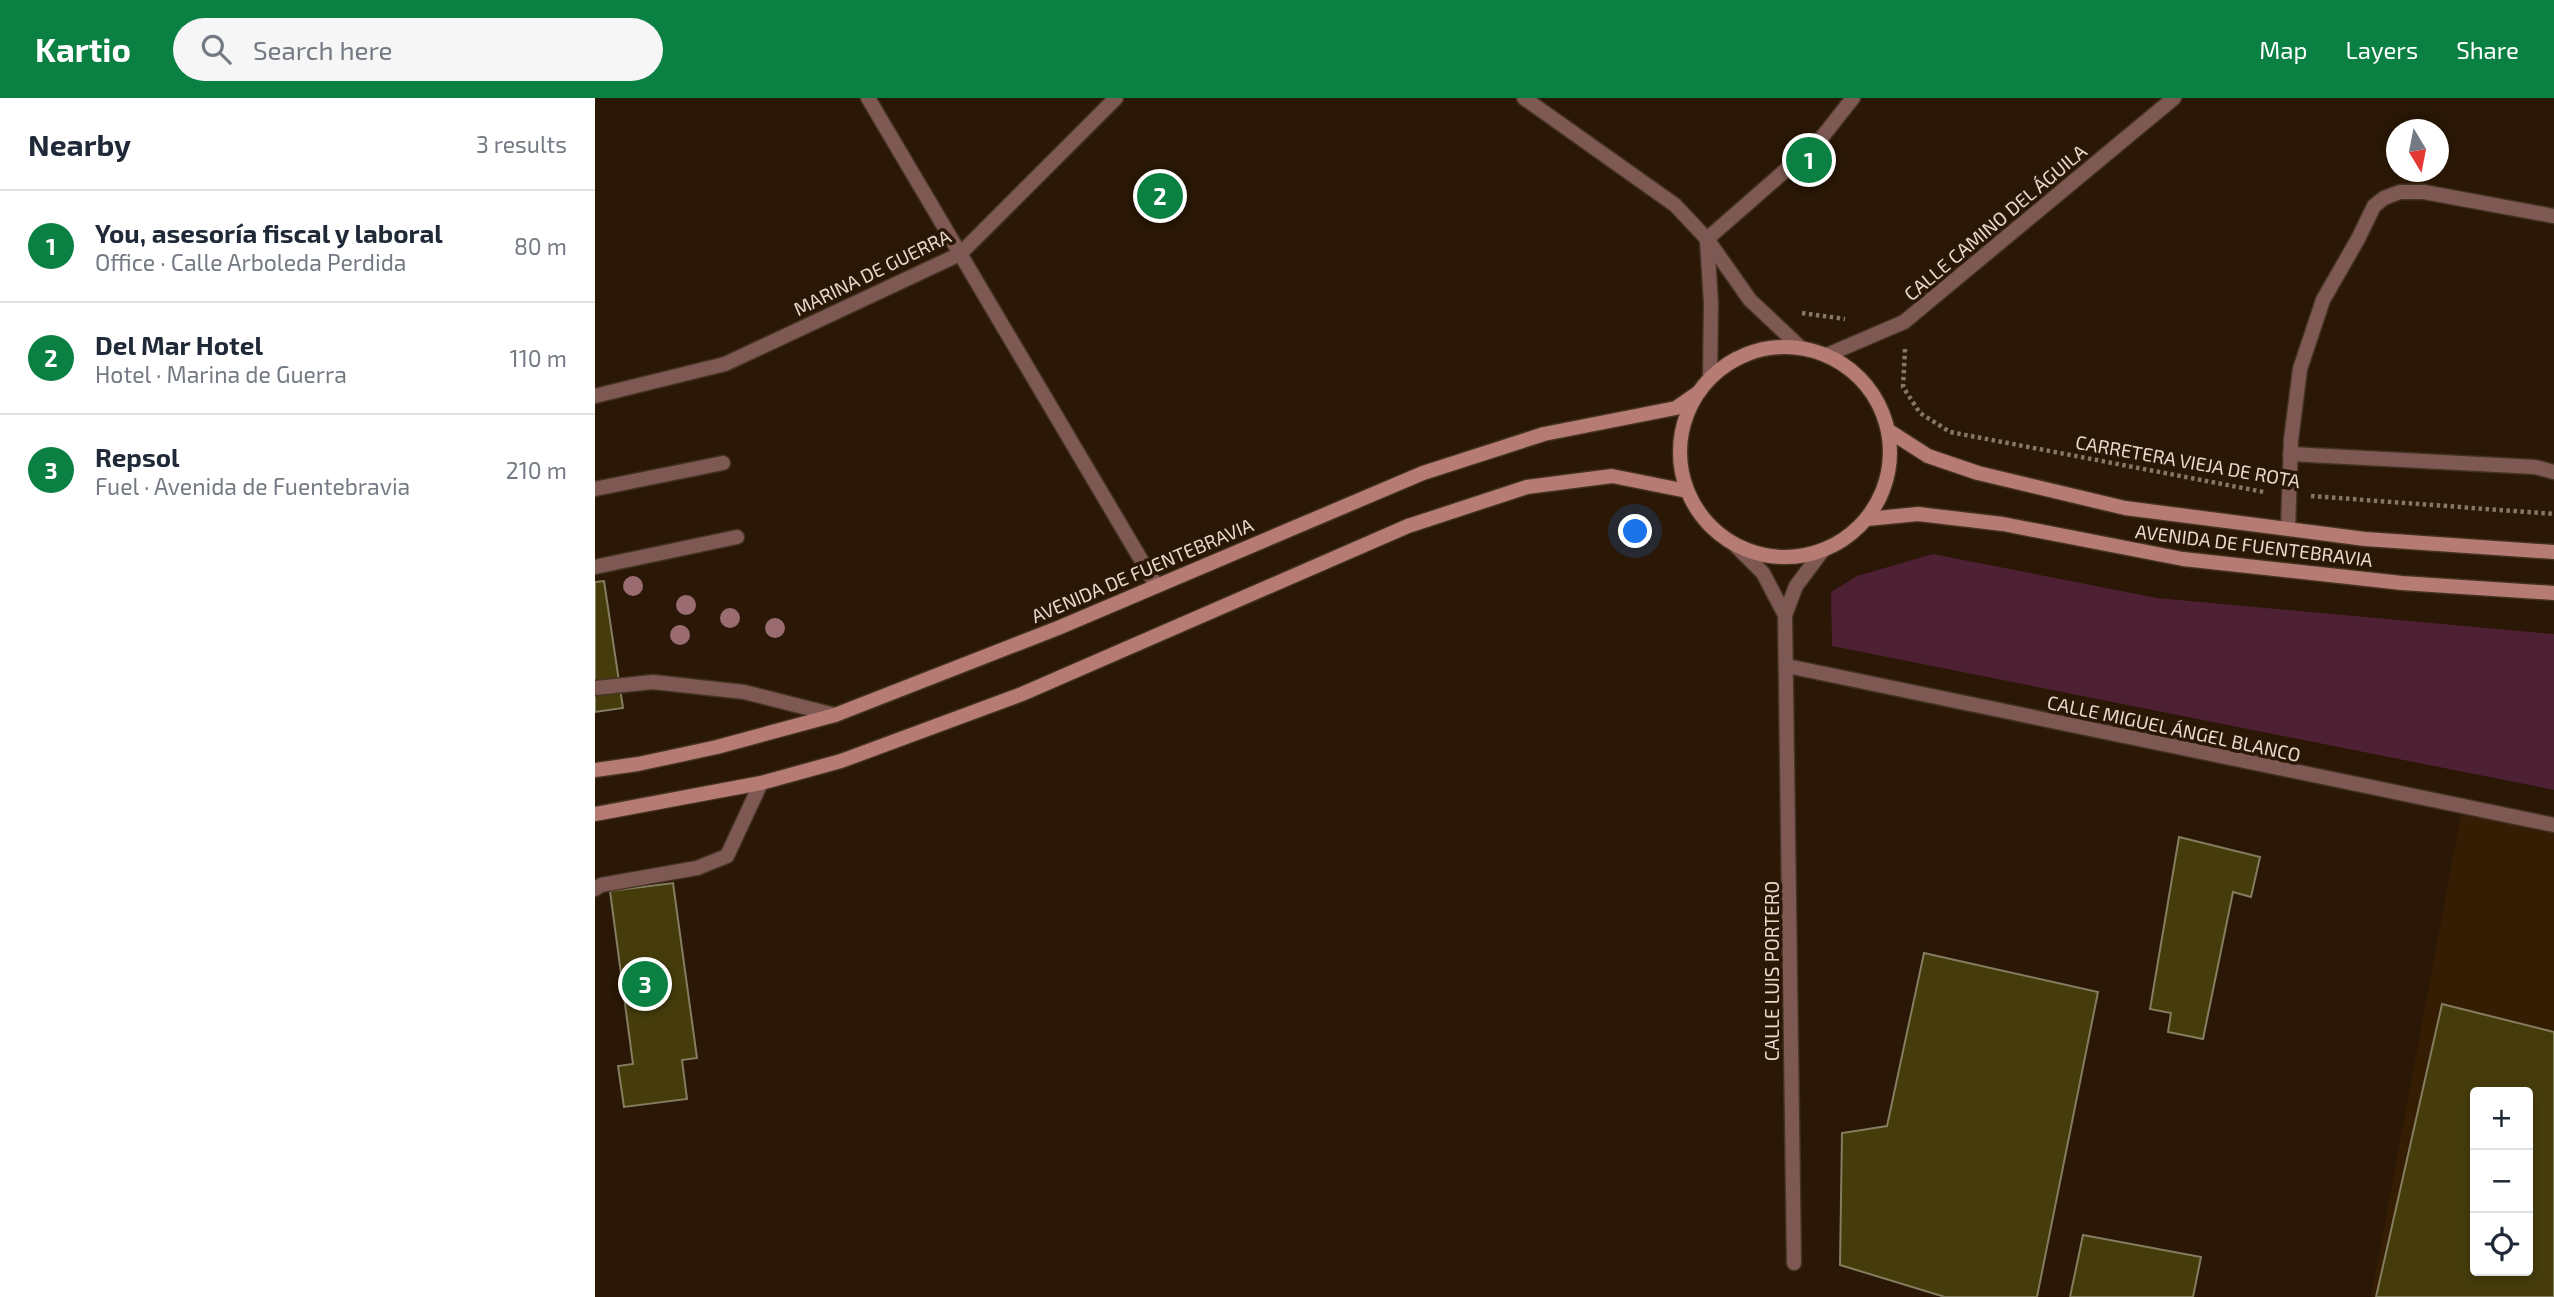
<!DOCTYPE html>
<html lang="en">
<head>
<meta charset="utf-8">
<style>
  :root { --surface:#fff; --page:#f6f6f7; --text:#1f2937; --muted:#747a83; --line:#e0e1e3; --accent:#0b8043 }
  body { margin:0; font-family:"Exo 2",sans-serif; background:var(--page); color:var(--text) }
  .controls { position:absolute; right:21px; bottom:21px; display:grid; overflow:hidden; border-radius:7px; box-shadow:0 4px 10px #0003 }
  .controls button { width:63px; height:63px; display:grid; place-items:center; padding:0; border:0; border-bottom:2px solid var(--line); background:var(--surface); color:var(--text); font:35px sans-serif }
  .compass { position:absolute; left:1791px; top:21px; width:63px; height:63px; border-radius:50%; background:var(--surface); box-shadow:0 4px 10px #0003; rotate:170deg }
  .you { position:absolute; left:1041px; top:434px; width:24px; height:24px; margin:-18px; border:5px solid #fff; border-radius:50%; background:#1a73e8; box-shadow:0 0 0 10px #1a73e833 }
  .badge { display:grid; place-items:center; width:46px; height:46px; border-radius:50%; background:var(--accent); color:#fff; font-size:23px; font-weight:700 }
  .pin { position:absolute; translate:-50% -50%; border:4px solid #fff; box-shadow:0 2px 7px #0006 }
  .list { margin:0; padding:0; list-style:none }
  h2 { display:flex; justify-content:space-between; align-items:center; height:91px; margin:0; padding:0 28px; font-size:30px }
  h2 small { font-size:23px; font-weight:400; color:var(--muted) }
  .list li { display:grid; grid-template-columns:46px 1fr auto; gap:21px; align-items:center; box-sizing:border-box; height:112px; padding:0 28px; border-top:2px solid var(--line) }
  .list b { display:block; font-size:26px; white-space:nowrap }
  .list p { margin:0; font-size:23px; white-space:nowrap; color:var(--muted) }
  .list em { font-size:23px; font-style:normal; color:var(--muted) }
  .icon { flex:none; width:38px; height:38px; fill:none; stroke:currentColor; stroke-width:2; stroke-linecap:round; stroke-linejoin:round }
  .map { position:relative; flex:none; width:1959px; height:1199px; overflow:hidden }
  header { display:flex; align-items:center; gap:42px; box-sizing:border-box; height:98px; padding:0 35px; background:var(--accent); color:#fff }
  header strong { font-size:33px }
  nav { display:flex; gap:38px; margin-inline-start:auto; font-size:24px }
  .search { width:490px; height:63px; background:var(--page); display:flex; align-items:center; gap:18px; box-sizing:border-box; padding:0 24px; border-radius:38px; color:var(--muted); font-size:26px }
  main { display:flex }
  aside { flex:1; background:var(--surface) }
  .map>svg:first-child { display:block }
  .built { fill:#351d04; fill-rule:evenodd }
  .green { fill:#4d2033 }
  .building { fill:#463c0b; stroke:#847d60; stroke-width:2; fill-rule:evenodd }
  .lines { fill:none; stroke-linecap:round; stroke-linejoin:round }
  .service-casing { stroke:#443221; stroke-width:17 }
  .minor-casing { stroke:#443221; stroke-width:17 }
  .tertiary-casing { stroke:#443221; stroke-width:17 }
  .secondary-casing { stroke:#443221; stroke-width:17 }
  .path { stroke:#867667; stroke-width:4.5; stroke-dasharray:3.5 3.5; stroke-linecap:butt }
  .service { stroke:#7e5954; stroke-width:14 }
  .minor { stroke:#7e5954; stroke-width:14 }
  .tertiary { stroke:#7e5954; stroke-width:14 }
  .secondary { stroke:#b67c73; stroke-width:14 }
  .tree { fill:#9a6c72 }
  .labels { text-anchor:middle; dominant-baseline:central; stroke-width:7; stroke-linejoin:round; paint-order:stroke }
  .street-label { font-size:19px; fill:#e7d9ce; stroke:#2a1705 }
</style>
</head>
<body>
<header>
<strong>Kartio</strong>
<div class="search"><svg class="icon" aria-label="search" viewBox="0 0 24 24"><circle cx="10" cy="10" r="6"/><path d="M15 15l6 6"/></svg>Search here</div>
<nav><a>Map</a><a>Layers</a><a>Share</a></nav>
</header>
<main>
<aside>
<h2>Nearby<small>3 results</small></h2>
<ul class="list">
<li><span class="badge">1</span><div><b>You, asesoría fiscal y laboral</b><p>Office · Calle Arboleda Perdida</p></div><em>80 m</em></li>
<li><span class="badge">2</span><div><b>Del Mar Hotel</b><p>Hotel · Marina de Guerra</p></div><em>110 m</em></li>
<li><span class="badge">3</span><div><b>Repsol</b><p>Fuel · Avenida de Fuentebravia</p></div><em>210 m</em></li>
</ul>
</aside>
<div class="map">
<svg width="1959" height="1199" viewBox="0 0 1959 1199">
  <rect width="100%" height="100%" fill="#2a1705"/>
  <!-- built -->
  <path class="built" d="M1866,716L1959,736V1199H1776ZM1880,994H1933V1173H1880Z"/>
  <!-- green -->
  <path class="green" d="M1338,456L1562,500L1959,536V692L1237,548L1236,494L1262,478Z"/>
  <!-- building -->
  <g class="building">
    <path d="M9,483L28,610L0,614V484Z"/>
    <path d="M1584,739L1665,759L1656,799L1638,794L1608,941L1573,934L1576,915L1555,911Z"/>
    <path d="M78,785L102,960L87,962L92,1001L29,1009L23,968L38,966L15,793Z"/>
    <path d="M1329,855L1503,894L1442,1199H1350L1245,1167L1247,1035L1292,1028Z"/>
    <path d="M1847,906L1959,934V1199H1781ZM1880,994H1933V1173H1880Z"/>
    <path d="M1488,1137L1606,1159L1598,1199H1475Z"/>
  </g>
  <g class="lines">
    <defs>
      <g id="service">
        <path d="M1695,356L1940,369L1959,374"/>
        <path d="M0,391L128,365"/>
        <path d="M0,469L142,439"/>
        <path d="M0,590L58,584L149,594L240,617"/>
        <path d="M0,791L6,787L102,770L132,758L166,685"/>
      </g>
      <g id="minor">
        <path d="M273,0L561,487"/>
        <path d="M1112,141L1224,43L1258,0"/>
        <path d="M0,298L130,266L365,156L521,0"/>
        <path d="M1693,431L1696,342L1705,271L1728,202L1763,141L1779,108L1789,100L1805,94H1829L1959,118"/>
        <path d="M1139,446L1168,475L1190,517L1199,1165"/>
        <path d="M1190,517L1201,488L1228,452"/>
        <path d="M1192,568L1959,727"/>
      </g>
      <g id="tertiary">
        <path d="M929,0L1080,107L1112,141L1155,202L1205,249"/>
        <path d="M1112,143L1116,205L1115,280"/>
        <path d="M1232,257L1309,224L1579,0"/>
      </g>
      <g id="secondary">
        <circle cx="1190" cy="354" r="105"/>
        <path d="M1294,333L1333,358L1383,375L1530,410L1770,441L1959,454"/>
        <path d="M1272,421L1323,416L1408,426L1588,461L1807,485L1959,495"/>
        <path d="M0,672L43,666L122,649L240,617L463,530L828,375L949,336L1081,310L1104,294"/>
        <path d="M0,716L166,685L246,663L427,596L813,428L932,389L1017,378L1092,393"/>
      </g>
    </defs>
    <!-- service casing -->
    <use href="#service" class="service-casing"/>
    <!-- minor casing -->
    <use href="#minor" class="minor-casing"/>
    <!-- tertiary casing -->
    <use href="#tertiary" class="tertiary-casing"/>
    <!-- secondary casing -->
    <use href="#secondary" class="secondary-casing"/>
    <!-- path -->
    <g class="path">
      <path d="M1207,215L1250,221"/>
      <path d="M1310,251L1308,289L1325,315L1355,334L1669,394"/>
      <path d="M1716,398L1959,416"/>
    </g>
    <!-- service -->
    <use href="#service" class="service"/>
    <!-- minor -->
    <use href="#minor" class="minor"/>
    <!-- tertiary -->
    <use href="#tertiary" class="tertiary"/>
    <!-- secondary -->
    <use href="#secondary" class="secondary"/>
  </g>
  <!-- trees -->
  <g class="tree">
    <circle cx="38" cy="488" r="10"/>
    <circle cx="91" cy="507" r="10"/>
    <circle cx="135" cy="520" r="10"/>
    <circle cx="180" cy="530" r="10"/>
    <circle cx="85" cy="537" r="10"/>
  </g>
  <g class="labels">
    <!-- street labels -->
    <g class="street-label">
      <text transform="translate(1400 124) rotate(-40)">CALLE CAMINO DEL ÁGUILA</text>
      <text transform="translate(277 174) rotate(-26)">MARINA DE GUERRA</text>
      <text transform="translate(1593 363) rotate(10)">CARRETERA VIEJA DE ROTA</text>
      <text transform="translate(1659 447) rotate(7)">AVENIDA DE FUENTEBRAVIA</text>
      <text transform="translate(547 472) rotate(-23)">AVENIDA DE FUENTEBRAVIA</text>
      <text transform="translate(1579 630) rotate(12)">CALLE MIGUEL ÁNGEL BLANCO</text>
      <text transform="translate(1176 873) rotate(-90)">CALLE LUIS PORTERO</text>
    </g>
  </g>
</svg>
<div class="controls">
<button>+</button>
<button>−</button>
<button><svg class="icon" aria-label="locate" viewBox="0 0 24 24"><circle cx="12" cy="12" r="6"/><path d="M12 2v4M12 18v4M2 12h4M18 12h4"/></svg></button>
</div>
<svg class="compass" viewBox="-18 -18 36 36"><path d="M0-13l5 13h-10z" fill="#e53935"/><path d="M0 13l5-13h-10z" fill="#747a83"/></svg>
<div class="you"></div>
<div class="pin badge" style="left:1214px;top:62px">1</div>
<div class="pin badge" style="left:565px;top:98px">2</div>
<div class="pin badge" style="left:50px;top:886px">3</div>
</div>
</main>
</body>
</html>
